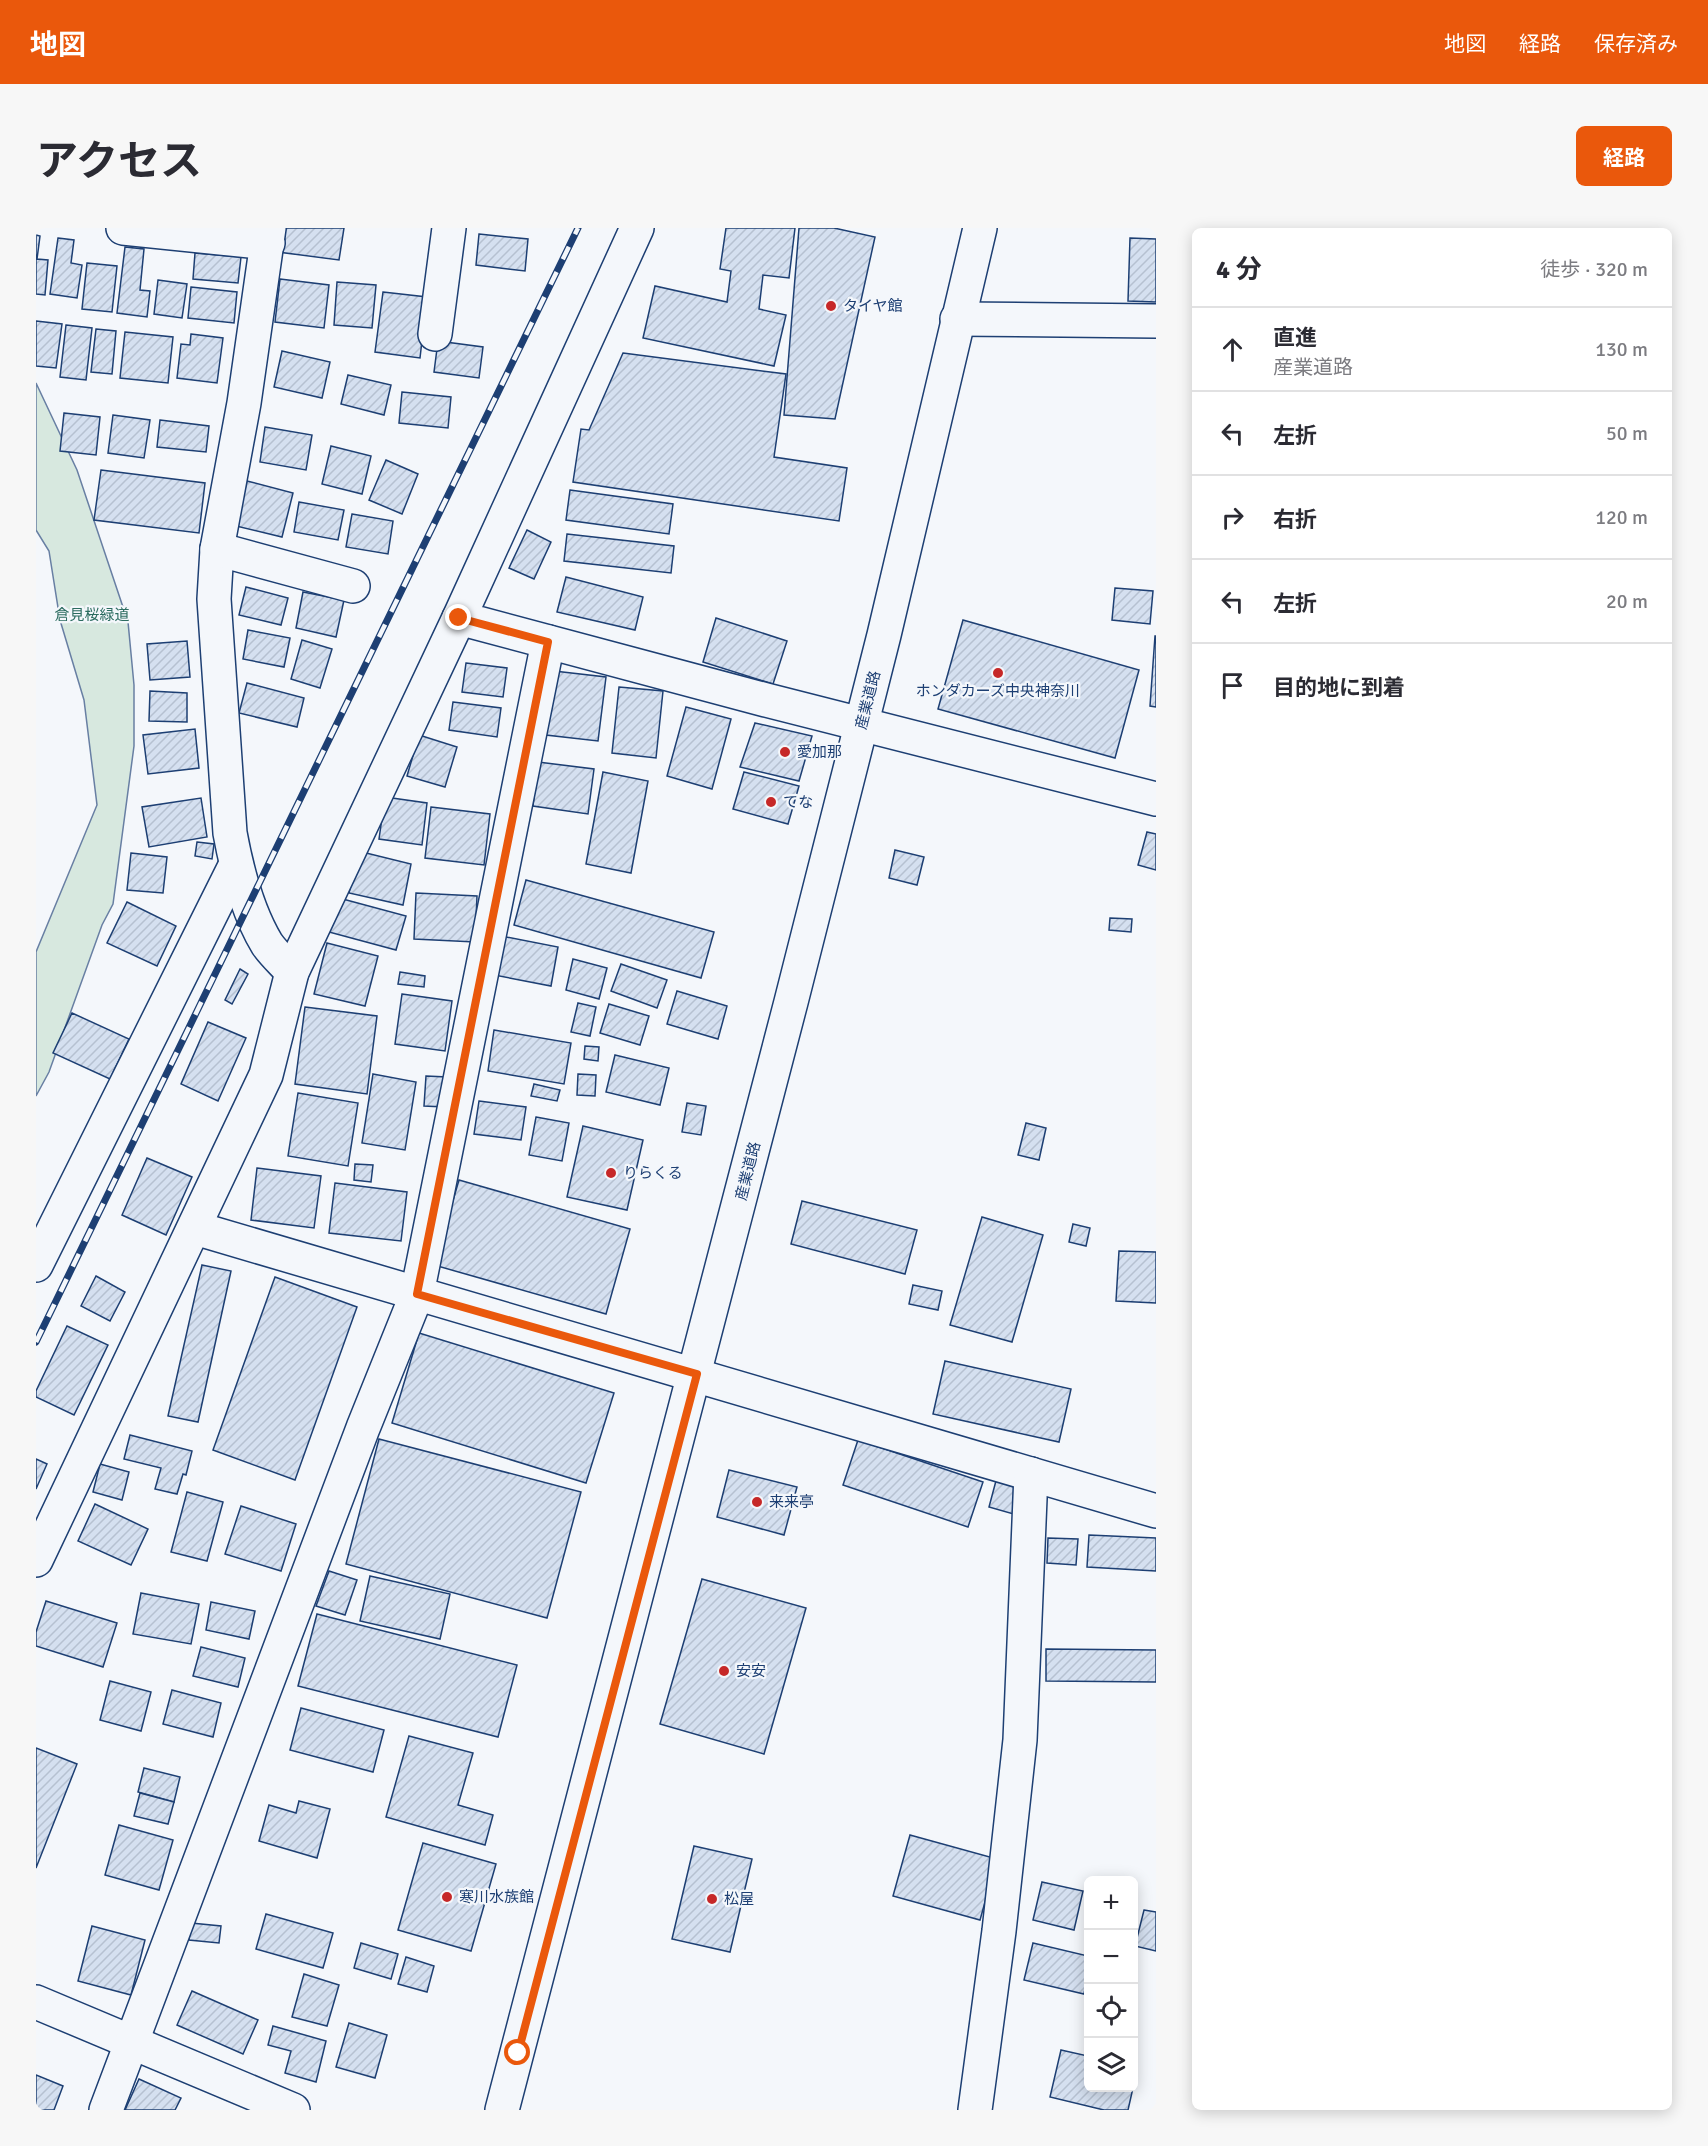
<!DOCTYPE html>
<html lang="ja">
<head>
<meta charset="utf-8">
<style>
  :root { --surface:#fff; --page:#f7f7f7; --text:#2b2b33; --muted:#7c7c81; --line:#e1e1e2; --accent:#ea580c }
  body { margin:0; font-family:Signika,"Noto Sans JP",sans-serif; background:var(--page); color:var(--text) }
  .controls { position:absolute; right:18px; bottom:18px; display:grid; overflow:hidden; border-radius:9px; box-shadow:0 3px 15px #0003 }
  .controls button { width:54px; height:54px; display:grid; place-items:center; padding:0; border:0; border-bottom:2px solid var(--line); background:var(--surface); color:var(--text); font:30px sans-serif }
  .stop { position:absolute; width:18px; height:18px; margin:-14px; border:4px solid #ea580c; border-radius:50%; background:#fff }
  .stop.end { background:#ea580c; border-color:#fff; box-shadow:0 2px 6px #0008 }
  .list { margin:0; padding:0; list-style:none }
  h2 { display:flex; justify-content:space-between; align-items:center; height:78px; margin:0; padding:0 24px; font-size:26px }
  h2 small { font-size:20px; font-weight:400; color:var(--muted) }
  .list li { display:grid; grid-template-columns:39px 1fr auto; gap:18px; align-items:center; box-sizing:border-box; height:84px; padding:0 24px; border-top:2px solid var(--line) }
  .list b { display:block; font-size:22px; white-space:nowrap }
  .list p { margin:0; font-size:20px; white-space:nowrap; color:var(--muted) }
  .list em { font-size:20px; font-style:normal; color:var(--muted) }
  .icon { flex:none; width:33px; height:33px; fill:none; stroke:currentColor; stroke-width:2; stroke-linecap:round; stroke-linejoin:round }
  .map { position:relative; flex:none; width:1120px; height:1882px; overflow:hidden; border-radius:9px }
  header { display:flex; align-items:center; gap:36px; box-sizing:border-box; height:84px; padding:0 30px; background:var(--accent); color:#fff }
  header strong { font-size:28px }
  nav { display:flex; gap:33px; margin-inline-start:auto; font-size:21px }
  .intro { display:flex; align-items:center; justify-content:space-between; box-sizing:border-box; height:144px; padding:0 36px }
  h1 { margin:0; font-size:42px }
  .button { padding:15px 27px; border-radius:9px; background:var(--accent); color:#fff; font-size:21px; font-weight:700 }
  main { display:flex; gap:36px; padding:0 36px }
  aside { flex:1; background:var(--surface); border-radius:9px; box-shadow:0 3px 15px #0003 }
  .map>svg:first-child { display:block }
  .green { fill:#d7e8df; stroke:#687fa3; stroke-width:1.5 }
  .building { fill:url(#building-hatch); stroke:#1d3f73; stroke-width:1.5 }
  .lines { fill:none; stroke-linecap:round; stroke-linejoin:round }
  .street-casing { stroke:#1d3f73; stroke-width:36 }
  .primary-casing { stroke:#1d3f73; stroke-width:36 }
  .street { stroke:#f4f7fb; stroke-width:33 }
  .primary { stroke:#f4f7fb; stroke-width:33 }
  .rail-casing { stroke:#1d3f73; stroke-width:7 }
  .rail { stroke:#f4f7fb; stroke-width:4.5; stroke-dasharray:14; stroke-linecap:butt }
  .route { stroke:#ea580c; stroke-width:8 }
  .poi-dot { fill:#c62828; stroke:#f4f7fb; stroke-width:2 }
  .labels { text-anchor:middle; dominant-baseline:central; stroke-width:4.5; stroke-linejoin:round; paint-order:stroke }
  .poi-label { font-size:15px; fill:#1d3f73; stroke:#f4f7fb; text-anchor:start }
  .park-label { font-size:15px; fill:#2c6c60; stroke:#f4f7fb }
  .street-label { font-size:15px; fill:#1d3f73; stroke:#f4f7fb }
</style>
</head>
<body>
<header>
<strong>地図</strong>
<nav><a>地図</a><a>経路</a><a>保存済み</a></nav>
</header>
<div class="intro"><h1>アクセス</h1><a class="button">経路</a></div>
<main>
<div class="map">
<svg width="1120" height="1882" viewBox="0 0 1120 1882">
  <defs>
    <pattern id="building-hatch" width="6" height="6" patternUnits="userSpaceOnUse" patternTransform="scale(1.5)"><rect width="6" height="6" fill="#d5e0f0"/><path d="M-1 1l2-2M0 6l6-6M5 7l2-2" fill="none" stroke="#b6c1d1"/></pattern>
  </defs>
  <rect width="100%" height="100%" fill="#f4f7fb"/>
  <!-- green -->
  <path class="green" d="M0,155L41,242L92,394L98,457V518L77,676L66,697L13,844L0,868V724L61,577L48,472L24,392L13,323L0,302Z"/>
  <!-- building -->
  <g class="building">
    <path d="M246,0H308L303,32L242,24Z"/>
    <path d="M690,0H759L753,50L727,47L723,81L750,87L738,138L607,110L619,58L691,74L695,43L684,41Z"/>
    <path d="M763,0H798L839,9L799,191L748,187Z"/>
    <path d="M443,6L492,11L489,43L440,37Z"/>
    <path d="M0,7L4,8L1,31L12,32L9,67L0,66Z"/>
    <path d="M22,10L38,12L35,35L46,37L41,70L14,66Z"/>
    <path d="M1094,10L1120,11V74L1092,73Z"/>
    <path d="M89,19L108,21L104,62L114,63L111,89L81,85Z"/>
    <path d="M159,25L205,29L202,55L157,51Z"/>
    <path d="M51,35L81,38L76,84L46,81Z"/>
    <path d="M244,51L293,57L288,100L239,94Z"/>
    <path d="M122,52L151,56L146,90L118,86Z"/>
    <path d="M301,54L340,57L336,100L298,97Z"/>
    <path d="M155,59L201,64L198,95L152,90Z"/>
    <path d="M347,64L391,69L384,130L339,124Z"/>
    <path d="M0,93L26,96L20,140L0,138Z"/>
    <path d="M30,97L56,100L50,152L24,149Z"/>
    <path d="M60,101L80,103L76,146L55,144Z"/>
    <path d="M89,104L137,109L132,155L84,150Z"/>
    <path d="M155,106L187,110L181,155L141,150L145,116L154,117Z"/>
    <path d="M402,113L447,119L443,150L398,144Z"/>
    <path d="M246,123L294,134L286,170L238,159Z"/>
    <path d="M587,125L750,146L738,229L811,240L803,293L537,254L545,201L553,202Z"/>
    <path d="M312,147L355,157L348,187L305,176Z"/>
    <path d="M366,164L415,169L412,200L363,195Z"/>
    <path d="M28,185L64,189L60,227L24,223Z"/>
    <path d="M77,187L114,192L108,230L72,225Z"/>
    <path d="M124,192L173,198L170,224L121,219Z"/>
    <path d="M229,199L276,207L270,242L224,234Z"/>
    <path d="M295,218L335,228L326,266L286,256Z"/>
    <path d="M350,232L382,246L366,286L333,272Z"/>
    <path d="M65,242L169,255L163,305L58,292Z"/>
    <path d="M211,253L257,265L246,309L200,298Z"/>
    <path d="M534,262L637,276L633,306L530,292Z"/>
    <path d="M263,274L308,282L302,312L258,304Z"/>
    <path d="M316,286L357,293L352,326L310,319Z"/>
    <path d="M491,302L515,314L498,351L473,340Z"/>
    <path d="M531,306L638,318L635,345L528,333Z"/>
    <path d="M530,349L607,369L599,402L521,384Z"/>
    <path d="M210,359L252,370L245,397L203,387Z"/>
    <path d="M1079,360L1117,363L1114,396L1076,392Z"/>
    <path d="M267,364L308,372L300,409L260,400Z"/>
    <path d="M680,390L751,413L737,456L667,434Z"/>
    <path d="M927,392L1103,442L1079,530L902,481Z"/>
    <path d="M212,402L254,410L248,439L207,431Z"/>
    <path d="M1119,408H1120V479L1114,478Z"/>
    <path d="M266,412L296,421L284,460L255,451Z"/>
    <path d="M151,413L154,449L114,452L111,416Z"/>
    <path d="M430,435L471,440L467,469L426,464Z"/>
    <path d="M518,443L570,449L562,513L510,507Z"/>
    <path d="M211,455L268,470L261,499L203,485Z"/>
    <path d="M583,459L627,463L620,530L576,525Z"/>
    <path d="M114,463L151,465V494L113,493Z"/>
    <path d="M417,474L465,480L461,509L413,502Z"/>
    <path d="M650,479L695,491L676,561L631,548Z"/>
    <path d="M719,495L776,508L763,553L704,539Z"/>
    <path d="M159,501L163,540L112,546L107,507Z"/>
    <path d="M383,507L421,519L409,559L371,548Z"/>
    <path d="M502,534L558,541L552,586L497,578Z"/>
    <path d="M567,544L612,553L595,645L550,636Z"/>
    <path d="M708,544L763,558L752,596L697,581Z"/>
    <path d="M349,569L391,575L386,617L343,611Z"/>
    <path d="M165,570L171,609L113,619L106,579Z"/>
    <path d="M395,579L454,586L448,637L389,630Z"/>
    <path d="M1111,604L1120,606V642L1102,637Z"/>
    <path d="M161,614L178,616L176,631L159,628Z"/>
    <path d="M859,622L888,629L881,657L853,650Z"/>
    <path d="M322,623L375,636L367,677L313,665Z"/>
    <path d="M95,625L131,629L127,665L91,662Z"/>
    <path d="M490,652L678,704L665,750L478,697Z"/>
    <path d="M380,665L441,668L439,714L378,711Z"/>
    <path d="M303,670L370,688L360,722L293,704Z"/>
    <path d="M91,674L140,698L121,738L71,715Z"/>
    <path d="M1074,690L1096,691L1095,704L1073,702Z"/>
    <path d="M465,708L522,719L515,758L458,747Z"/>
    <path d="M291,715L342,728L329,778L278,766Z"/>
    <path d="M537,731L571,740L563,771L530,762Z"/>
    <path d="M585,736L631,752L621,780L575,763Z"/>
    <path d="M204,741L212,746L196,776L189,772Z"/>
    <path d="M364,744L389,748L388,759L362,756Z"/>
    <path d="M641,763L691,778L682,811L631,796Z"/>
    <path d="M366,766L416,773L409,823L359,816Z"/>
    <path d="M542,775L560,779L554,808L535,804Z"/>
    <path d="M573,776L613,788L604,817L564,805Z"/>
    <path d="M269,779L341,788L331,866L259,856Z"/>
    <path d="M36,785L93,811L74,851L17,825Z"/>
    <path d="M172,794L210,810L182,873L145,856Z"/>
    <path d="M458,802L535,815L528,856L452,843Z"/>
    <path d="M549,818L563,819L562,833L548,831Z"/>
    <path d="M579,827L633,840L624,877L570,864Z"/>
    <path d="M337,846L380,854L369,922L326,915Z"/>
    <path d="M542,846L560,847L559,868L541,867Z"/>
    <path d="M390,848L411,849L408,879L388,878Z"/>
    <path d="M498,856L524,862L521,873L495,868Z"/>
    <path d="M262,865L322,875L312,938L252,928Z"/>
    <path d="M443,873L490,879L485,912L438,906Z"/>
    <path d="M651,875L670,878L665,907L646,904Z"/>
    <path d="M500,889L533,895L526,933L493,927Z"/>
    <path d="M990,895L1010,900L1003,932L982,927Z"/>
    <path d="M547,898L607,912L591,982L531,969Z"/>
    <path d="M111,930L156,949L130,1007L86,987Z"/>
    <path d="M319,936L337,937L335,954L318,952Z"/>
    <path d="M221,940L285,948L278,1000L215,992Z"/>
    <path d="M423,952L594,1001L570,1086L398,1037Z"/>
    <path d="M299,955L371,964L365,1013L293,1005Z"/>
    <path d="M766,973L881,1002L869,1046L755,1016Z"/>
    <path d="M946,989L1007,1007L976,1114L914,1097Z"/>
    <path d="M1037,996L1054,1000L1050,1018L1033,1014Z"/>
    <path d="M1083,1023L1120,1024V1075L1080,1073Z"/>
    <path d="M166,1037L195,1043L162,1194L132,1188Z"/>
    <path d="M60,1048L89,1064L74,1093L45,1078Z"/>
    <path d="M239,1049L321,1079L259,1252L177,1222Z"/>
    <path d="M877,1057L906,1063L902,1082L873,1076Z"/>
    <path d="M31,1098L72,1117L38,1187L0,1169V1163Z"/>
    <path d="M383,1105L578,1165L550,1255L356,1195Z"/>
    <path d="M909,1133L1035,1161L1023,1214L897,1186Z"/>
    <path d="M94,1207L156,1223L150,1247L147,1246L141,1266L119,1261L125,1240L88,1231Z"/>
    <path d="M343,1211L545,1264L511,1390L310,1336Z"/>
    <path d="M822,1212L947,1254L932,1299L807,1257Z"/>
    <path d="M0,1231L11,1236L0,1261Z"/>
    <path d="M64,1236L93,1244L86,1272L57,1264Z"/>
    <path d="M693,1242L761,1259L748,1307L681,1289Z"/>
    <path d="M961,1249L994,1259L985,1288L953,1279Z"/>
    <path d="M151,1264L187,1274L171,1333L135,1324Z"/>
    <path d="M59,1276L112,1301L95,1337L42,1313Z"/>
    <path d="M205,1278L260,1296L245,1343L189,1326Z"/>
    <path d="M1053,1307L1120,1310V1343L1051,1339Z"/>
    <path d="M1012,1310L1042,1311L1040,1337L1011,1335Z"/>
    <path d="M293,1343L321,1352L309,1387L280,1378Z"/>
    <path d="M334,1348L414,1366L404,1411L324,1393Z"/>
    <path d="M666,1351L770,1380L728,1526L624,1496Z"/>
    <path d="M105,1365L163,1376L155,1416L97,1406Z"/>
    <path d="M10,1373L81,1395L67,1439L0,1418V1404Z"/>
    <path d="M175,1374L219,1383L213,1411L170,1402Z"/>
    <path d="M281,1386L481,1437L462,1509L262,1458Z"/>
    <path d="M165,1419L209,1430L202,1459L157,1448Z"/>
    <path d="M1010,1421L1120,1422V1454L1010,1453Z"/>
    <path d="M74,1453L115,1464L105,1503L64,1492Z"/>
    <path d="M136,1462L185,1475L177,1509L127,1496Z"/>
    <path d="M265,1480L348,1502L337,1544L254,1522Z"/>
    <path d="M373,1508L437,1525L422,1577L457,1587L449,1617L350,1589Z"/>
    <path d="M0,1520L41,1536L0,1640Z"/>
    <path d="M108,1540L144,1549L138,1574L102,1564Z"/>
    <path d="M104,1565L138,1574L132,1596L98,1588Z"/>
    <path d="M263,1573L294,1581L281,1630L223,1613L233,1577L260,1585Z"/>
    <path d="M83,1597L137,1612L123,1662L69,1647Z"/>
    <path d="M874,1607L961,1631L944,1692L857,1668Z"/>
    <path d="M387,1615L460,1636L435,1723L362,1702Z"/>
    <path d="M658,1618L716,1631L694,1724L636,1711Z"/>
    <path d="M1006,1654L1047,1663L1038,1702L997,1692Z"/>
    <path d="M1108,1682L1120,1684V1723L1099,1718Z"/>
    <path d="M230,1686L297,1705L287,1740L220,1721Z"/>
    <path d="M155,1695L185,1698L183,1715L153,1712Z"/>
    <path d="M56,1698L109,1712L95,1767L42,1753Z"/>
    <path d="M325,1715L362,1726L355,1751L318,1740Z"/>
    <path d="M997,1715L1052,1728V1746L1048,1766L988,1752Z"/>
    <path d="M370,1729L398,1738L391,1764L362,1756Z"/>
    <path d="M268,1746L303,1757L291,1798L256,1789Z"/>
    <path d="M156,1763L222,1792L207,1826L141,1797Z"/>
    <path d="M313,1795L351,1807L339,1850L300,1839Z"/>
    <path d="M237,1798L290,1813L280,1854L249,1845L255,1823L232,1817Z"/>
    <path d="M1025,1822L1052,1828V1860H1097L1092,1882H1068L1014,1869Z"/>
    <path d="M0,1847L27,1858L18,1882H0Z"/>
    <path d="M103,1851L145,1870L139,1882H89Z"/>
  </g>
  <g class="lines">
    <defs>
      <g id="street">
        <path d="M87,0L232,15"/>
        <path d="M233,0L208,175L181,321L178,371L194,605C201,643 211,683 231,716C238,726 248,735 256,744"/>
        <path d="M601,0L423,390L730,472L1120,571"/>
        <path d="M921,91L1120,93"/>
        <path d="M399,106L413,0"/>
        <path d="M181,321L317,358"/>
        <path d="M159,1000L1120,1283"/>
        <path d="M0,1037L200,636"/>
        <path d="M0,1332L230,847L256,744L423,390"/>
        <path d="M0,1774L257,1882"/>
        <path d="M70,1882L327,1200L381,1066L512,414"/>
        <path d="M939,1882L963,1703L984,1512L995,1246"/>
      </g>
      <path id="primary" d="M466,1882L755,774L848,407L944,0"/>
    </defs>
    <!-- street casing -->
    <use href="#street" class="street-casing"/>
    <!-- primary casing -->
    <use href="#primary" class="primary-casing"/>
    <!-- street -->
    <use href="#street" class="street"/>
    <!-- primary -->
    <use href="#primary" class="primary"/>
    <defs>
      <path id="rail" d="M0,1114L542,0"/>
    </defs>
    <!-- rail casing -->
    <use href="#rail" class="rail-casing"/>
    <!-- rail -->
    <use href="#rail" class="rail"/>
  </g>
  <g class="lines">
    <!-- route -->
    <path class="route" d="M423,390L512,414L381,1066L661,1146L482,1825"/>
  </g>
  <!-- markers -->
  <g class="poi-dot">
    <circle cx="795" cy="78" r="6"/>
    <circle cx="962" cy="445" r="6"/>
    <circle cx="749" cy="524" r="6"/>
    <circle cx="735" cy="574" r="6"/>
    <circle cx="575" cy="945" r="6"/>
    <circle cx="721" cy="1274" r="6"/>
    <circle cx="688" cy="1443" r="6"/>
    <circle cx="411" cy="1669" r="6"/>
    <circle cx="676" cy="1671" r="6"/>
  </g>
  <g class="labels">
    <!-- poi labels -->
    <g class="poi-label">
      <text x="807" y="78">タイヤ館</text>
      <text x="962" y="463" text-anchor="middle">ホンダカーズ中央神奈川</text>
      <text x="761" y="524">愛加那</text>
      <text x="747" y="574">てな</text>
      <text x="587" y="945">りらくる</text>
      <text x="733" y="1274">来来亭</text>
      <text x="700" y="1443">安安</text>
      <text x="423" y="1669">寒川水族館</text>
      <text x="688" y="1671">松屋</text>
    </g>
    <!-- park labels -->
    <g class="park-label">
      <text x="56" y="387">倉見桜緑道</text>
    </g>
    <!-- street labels -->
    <g class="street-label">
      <text transform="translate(832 472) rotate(-76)">産業道路</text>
      <text transform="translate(712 943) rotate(-76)">産業道路</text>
    </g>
  </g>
</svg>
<div class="controls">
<button>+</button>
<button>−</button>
<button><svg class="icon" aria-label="locate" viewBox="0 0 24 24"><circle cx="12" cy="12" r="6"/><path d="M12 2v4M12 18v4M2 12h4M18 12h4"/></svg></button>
<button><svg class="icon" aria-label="layers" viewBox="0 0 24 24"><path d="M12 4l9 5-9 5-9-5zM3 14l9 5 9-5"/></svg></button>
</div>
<div class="stop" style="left:482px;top:1825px"></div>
<div class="stop end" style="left:423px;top:390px"></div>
</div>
<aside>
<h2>4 分<small>徒歩 · 320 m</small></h2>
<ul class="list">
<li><svg class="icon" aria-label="ahead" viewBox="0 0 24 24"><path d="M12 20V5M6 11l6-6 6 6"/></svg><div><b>直進</b><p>産業道路</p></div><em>130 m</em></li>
<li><svg class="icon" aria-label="left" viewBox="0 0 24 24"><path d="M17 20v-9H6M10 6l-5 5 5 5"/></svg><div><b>左折</b></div><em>50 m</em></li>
<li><svg class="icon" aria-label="right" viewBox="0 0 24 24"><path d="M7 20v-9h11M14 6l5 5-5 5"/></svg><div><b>右折</b></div><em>120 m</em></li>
<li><svg class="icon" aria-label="left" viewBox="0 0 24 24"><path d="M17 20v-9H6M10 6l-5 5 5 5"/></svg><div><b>左折</b></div><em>20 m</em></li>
<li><svg class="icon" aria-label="arrive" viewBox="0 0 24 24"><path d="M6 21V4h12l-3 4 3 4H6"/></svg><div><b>目的地に到着</b></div></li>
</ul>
</aside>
</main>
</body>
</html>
